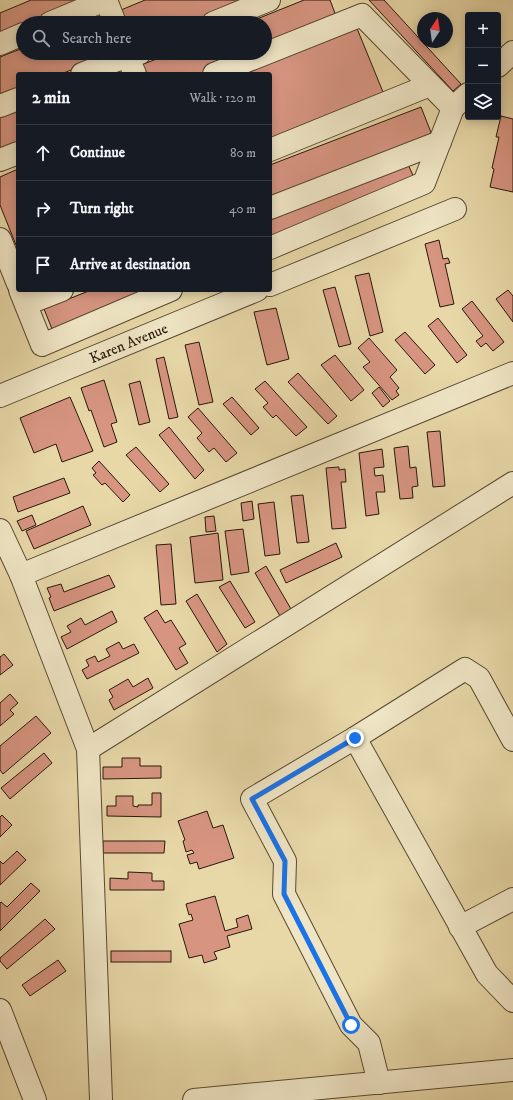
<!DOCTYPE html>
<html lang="en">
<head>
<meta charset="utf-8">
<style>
  :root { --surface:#171b24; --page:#242831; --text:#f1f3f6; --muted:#9ea1a6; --line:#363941 }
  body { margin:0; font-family:"IM FELL DW Pica",serif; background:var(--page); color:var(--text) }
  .controls { position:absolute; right:12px; top:12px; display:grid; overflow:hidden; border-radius:4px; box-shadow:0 2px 10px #0003 }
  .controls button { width:36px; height:36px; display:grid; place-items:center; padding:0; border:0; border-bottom:1px solid var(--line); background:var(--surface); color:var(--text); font:20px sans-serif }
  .compass { position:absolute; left:417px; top:12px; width:36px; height:36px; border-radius:50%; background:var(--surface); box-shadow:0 2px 10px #0003; rotate:13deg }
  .stop { position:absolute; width:12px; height:12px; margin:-9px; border:3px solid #1a73e8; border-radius:50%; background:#fff }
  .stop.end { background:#1a73e8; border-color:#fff; box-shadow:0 1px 4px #0008 }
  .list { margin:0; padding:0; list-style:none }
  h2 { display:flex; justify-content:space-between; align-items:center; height:52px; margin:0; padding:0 16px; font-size:17px }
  h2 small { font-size:13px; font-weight:400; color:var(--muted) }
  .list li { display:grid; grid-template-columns:26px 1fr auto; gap:12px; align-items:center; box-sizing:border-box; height:56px; padding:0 16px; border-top:1px solid var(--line) }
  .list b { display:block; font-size:15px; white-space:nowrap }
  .list em { font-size:13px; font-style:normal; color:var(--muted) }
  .icon { flex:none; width:22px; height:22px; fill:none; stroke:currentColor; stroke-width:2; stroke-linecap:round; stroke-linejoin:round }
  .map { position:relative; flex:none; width:513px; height:1100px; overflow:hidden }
  .search { position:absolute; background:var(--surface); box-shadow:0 2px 10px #0003; left:16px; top:16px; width:256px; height:44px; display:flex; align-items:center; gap:10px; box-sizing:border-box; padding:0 14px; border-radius:22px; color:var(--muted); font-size:15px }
  .panel { position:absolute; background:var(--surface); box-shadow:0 2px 10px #0003; left:16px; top:72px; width:256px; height:220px; border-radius:4px }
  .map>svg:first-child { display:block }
  .building { fill:#d79581; stroke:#28180a }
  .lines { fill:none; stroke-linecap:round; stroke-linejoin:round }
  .minor-casing { stroke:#584832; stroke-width:24 }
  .minor { stroke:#f0e6c6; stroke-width:22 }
  .route { stroke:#1a73e8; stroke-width:5 }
  .labels { text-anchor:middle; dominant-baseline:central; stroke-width:3.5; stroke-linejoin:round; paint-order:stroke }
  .street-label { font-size:15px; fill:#28180a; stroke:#f0e6c6 }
</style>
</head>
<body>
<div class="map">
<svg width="513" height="1100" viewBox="0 0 513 1100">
  <rect width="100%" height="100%" fill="#e8d8a8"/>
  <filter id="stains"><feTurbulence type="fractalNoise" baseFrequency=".005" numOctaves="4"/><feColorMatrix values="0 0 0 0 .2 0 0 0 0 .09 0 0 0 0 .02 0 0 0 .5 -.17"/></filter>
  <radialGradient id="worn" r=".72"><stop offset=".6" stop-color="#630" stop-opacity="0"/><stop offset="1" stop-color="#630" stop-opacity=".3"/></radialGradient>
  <!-- building -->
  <g class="building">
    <path d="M31,0H87L32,23H23V27L0,36V13Z"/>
    <path d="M145,0H252L195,23H126L121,10Z"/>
    <path d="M304,0H330L338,21L265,50V23H247Z"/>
    <path d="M369,0H384L461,84L453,91Z"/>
    <path d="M356,26L383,92L270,138V74H237Z"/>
    <path d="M23,48V53H108L109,55L61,74H18V91L0,98V57Z"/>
    <path d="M172,53H257L205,74H145L141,65Z"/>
    <path d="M421,107L434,140L270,203V165Z"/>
    <path d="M18,109V147L0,153V116Z"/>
    <path d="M501,116L513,119V192L490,187L494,169L492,168L499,137H496Z"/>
    <path d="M406,160L416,182L270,244V218Z"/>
    <path d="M18,169V244L16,245L0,205V177Z"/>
    <path d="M439,240L443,259L448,258L450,263L445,264L454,304L440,307L425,244Z"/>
    <path d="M369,273L383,332L370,336L355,276Z"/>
    <path d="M335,287L351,344L339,347L323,290Z"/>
    <path d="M91,290H166L54,334L44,309Z"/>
    <path d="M508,290L513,296V322L496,299Z"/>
    <path d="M472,301L504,342L493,351L486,343L481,347L476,341L483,336L462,309Z"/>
    <path d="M276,308L289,359L267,365L254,312Z"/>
    <path d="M438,318L467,355L457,363L428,326Z"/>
    <path d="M405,332L435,365L425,374L395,340Z"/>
    <path d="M369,338L397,370L390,377L399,388L396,391L399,395L392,400L363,367L370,362L358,348Z"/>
    <path d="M199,342L213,402L199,405L185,345Z"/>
    <path d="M335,355L364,390L351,401L321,365Z"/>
    <path d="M164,357L178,417L169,419L156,359Z"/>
    <path d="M298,373L337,416L328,424L288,382Z"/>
    <path d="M104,380L117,422L111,424L117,442L104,447L91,410L89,411L81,388Z"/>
    <path d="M140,381L150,422L139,425L129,384Z"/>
    <path d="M265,381L307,427L296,436L276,415L273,418L263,407L268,403L255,389Z"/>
    <path d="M379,387L390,401L383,407L372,393Z"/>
    <path d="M70,397L93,451L62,462L56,444L34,453L20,418Z"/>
    <path d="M232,397L259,428L251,435L223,404Z"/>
    <path d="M198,408L237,453L226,462L214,448L209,452L197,438L202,433L188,417Z"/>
    <path d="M169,427L204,470L195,479L159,435Z"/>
    <path d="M440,431L445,486L433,487L427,432Z"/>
    <path d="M408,446L410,468L416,467L418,486L412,487L413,498L400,499L394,448Z"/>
    <path d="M136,447L169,484L160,492L126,455Z"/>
    <path d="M382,449L384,467L374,468L375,476L383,475L385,492H376L379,514L366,516L359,453Z"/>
    <path d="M99,461L130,495L123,502L105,483L102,485L93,475L96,473L92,468Z"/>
    <path d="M339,467V470L345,469L346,482H341L346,528L332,529L326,468Z"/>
    <path d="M64,478L70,493L18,512L13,497Z"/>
    <path d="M303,495L309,542L297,543L291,496Z"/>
    <path d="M252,501L254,519L243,521L241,503Z"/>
    <path d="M274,502L280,554L265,556L258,504Z"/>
    <path d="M83,506L91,525L34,549L26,531Z"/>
    <path d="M32,515L36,525L22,531L17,521Z"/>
    <path d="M214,516L216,531L206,532L205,517Z"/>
    <path d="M243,529L249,572L231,575L225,531Z"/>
    <path d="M218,533L223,580L195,583L190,537Z"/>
    <path d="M336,543L342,557L286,583L280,570Z"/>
    <path d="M171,544L176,604L161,605L156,545Z"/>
    <path d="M266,566L291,609L280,616L255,573Z"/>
    <path d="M109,575L115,587L54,611L49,598L51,597L47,588L61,584L64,592Z"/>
    <path d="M230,581L255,622L245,628L219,587Z"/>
    <path d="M197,594L227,644L217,652L186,601Z"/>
    <path d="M157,610L165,623L171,620L186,644L179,648L188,663L176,670L144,618Z"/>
    <path d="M112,611L117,622L67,649L61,637L71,632L67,626L81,618L85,625Z"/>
    <path d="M119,642L123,649L134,644L139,653L87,679L82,670L89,666L86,660L95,656L98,662L110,656L106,649Z"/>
    <path d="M4,654L13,665L0,675V657Z"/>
    <path d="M148,678L153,688L114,710L109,700L113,697L109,690L128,679L133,687Z"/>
    <path d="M10,694L18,703L10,710L14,714L0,726V703Z"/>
    <path d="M36,716L51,733L3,774L0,770V746Z"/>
    <path d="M44,753L52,763L10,799L1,788Z"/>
    <path d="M122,758H140V766H161V778L103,779V767H122Z"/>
    <path d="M152,793H161V817L107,816V806H116V796H133V806L138,807V805H152Z"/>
    <path d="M207,811L213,828L223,825L234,858L199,869L197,862L190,864L187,855L194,853L192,850L186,852L183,841L185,840L178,821Z"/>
    <path d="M2,815L12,825L0,837V817Z"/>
    <path d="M103,841H165L164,853H103Z"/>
    <path d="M17,851L26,860L0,885V861L3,864Z"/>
    <path d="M128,872L152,873V881H164V890H110V878L128,879Z"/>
    <path d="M31,883L40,891L0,931V903L1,902L7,907Z"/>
    <path d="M215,896L225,931L238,927L236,919L248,915L252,929L227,936L230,947L214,952L217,959L204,963L202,955L189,958L179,924L193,920L191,914L189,915L186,904Z"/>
    <path d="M45,919L55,929L7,969L0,961V958Z"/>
    <rect x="111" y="951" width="60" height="11"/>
    <path d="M58,960L66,971L30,996L22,985Z"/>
  </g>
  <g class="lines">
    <defs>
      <g id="minor">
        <path d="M106,0L115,23"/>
        <path d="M50,23L105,0"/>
        <path d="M213,23L269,0"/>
        <path d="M0,44L23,34"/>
        <path d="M498,66L513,52"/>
        <path d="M82,74L127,56L126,53"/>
        <path d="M135,74L127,56L140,53"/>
        <path d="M214,74L362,15L453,108L424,183L270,248"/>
        <path d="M0,106L18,99"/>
        <path d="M453,108L468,94"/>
        <path d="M270,150L430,85"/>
        <path d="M0,160L18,153"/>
        <path d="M270,208L440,142"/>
        <path d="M0,239L18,284"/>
        <path d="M270,285L455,209"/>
        <path d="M20,290L42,345L171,290"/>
        <path d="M26,304L62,290"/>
        <path id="s1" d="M0,396L257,290"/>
        <path d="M0,530L21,575L88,749L101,1100"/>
        <path d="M21,575L513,373"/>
        <path d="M355,738L465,669L479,678L513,740"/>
        <path d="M88,749L513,483"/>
        <path d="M460,927L513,899"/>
        <path d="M0,1010L35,1100"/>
        <path d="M379,1083L369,1043L351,1025L284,894L285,861L252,799L355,738L487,974L513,1001"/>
        <path d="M194,1100L513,1070"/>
      </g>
    </defs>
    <!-- minor casing -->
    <use href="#minor" class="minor-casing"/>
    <!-- minor -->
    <use href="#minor" class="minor"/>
  </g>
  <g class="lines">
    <!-- route -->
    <path class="route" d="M351,1025L284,894L285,861L252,799L355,738"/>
  </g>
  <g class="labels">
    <!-- street labels -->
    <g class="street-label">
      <text stroke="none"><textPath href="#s1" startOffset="139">Karen Avenue</textPath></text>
    </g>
  </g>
  <rect width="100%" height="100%" filter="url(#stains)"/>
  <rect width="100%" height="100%" fill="url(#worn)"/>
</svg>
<div class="controls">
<button>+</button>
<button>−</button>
<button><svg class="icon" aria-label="layers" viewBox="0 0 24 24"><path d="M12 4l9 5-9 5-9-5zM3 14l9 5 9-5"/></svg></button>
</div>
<svg class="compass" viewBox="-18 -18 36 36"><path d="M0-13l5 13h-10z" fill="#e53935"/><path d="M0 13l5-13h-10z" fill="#9ea1a6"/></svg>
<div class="stop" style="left:351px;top:1025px"></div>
<div class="stop end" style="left:355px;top:738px"></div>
<div class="search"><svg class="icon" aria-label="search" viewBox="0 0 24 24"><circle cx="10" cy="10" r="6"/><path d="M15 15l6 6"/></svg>Search here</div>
<section class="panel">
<h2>2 min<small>Walk · 120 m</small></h2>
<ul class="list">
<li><svg class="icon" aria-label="ahead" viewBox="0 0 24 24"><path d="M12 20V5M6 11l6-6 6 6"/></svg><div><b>Continue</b></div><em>80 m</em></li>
<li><svg class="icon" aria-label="right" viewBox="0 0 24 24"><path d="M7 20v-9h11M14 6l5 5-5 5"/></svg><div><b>Turn right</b></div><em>40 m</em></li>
<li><svg class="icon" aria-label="arrive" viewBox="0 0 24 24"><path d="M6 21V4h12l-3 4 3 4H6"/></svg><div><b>Arrive at destination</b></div></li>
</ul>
</section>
</div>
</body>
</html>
